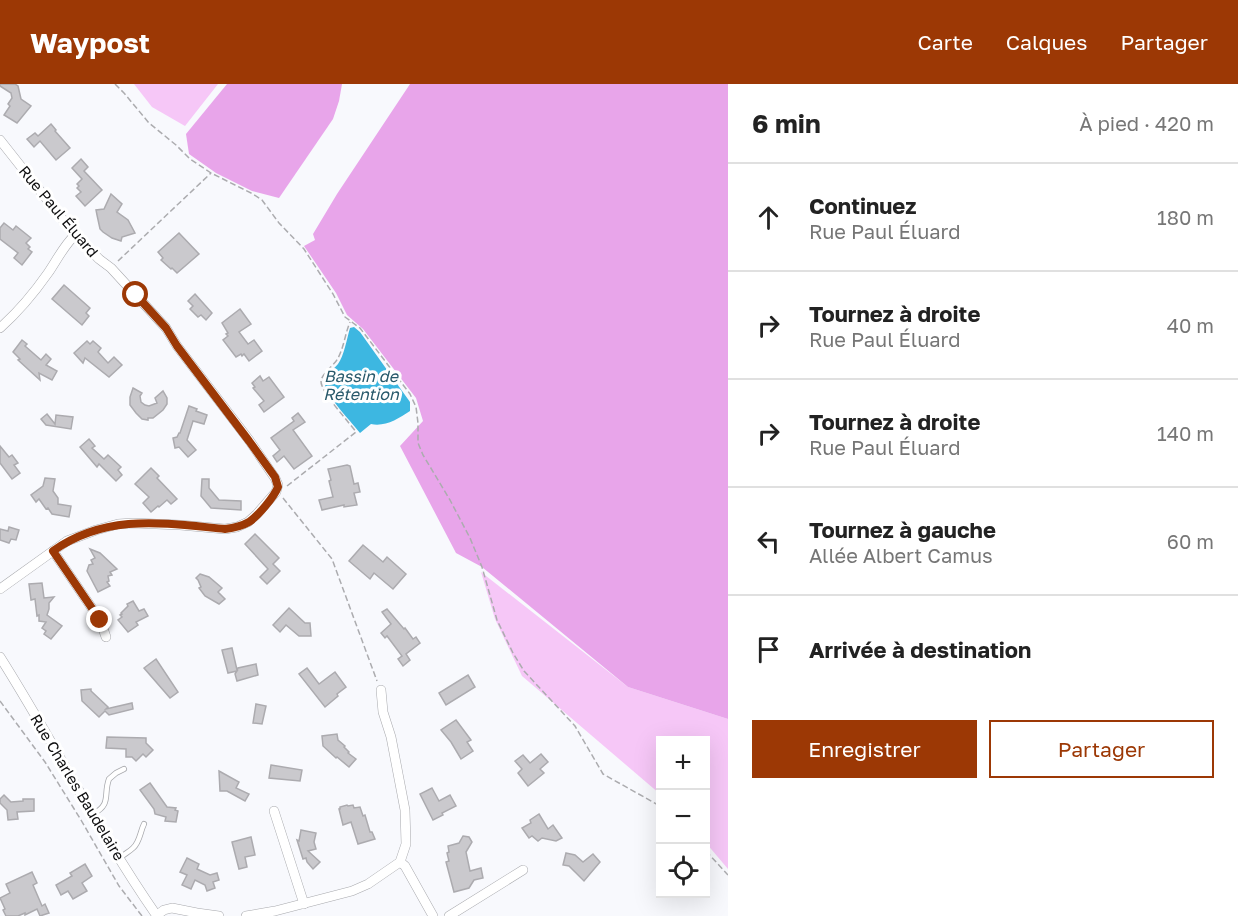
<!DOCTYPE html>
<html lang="fr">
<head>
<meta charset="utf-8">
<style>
  :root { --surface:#fff; --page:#f2f2f2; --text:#222; --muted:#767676; --line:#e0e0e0; --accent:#9c3805 }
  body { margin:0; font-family:"Golos Text",sans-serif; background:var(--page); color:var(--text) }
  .controls { position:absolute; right:18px; bottom:18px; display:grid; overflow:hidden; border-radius:0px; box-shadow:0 6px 24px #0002 }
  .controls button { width:54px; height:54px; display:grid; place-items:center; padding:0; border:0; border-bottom:2px solid var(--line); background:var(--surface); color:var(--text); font:30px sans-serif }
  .stop { position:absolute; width:18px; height:18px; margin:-14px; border:4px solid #9c3805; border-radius:50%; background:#fff }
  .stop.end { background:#9c3805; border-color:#fff; box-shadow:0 2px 6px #0008 }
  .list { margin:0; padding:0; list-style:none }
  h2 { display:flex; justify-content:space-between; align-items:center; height:78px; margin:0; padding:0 24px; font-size:26px }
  h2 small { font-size:20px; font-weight:400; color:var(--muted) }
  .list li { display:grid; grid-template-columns:39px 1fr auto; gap:18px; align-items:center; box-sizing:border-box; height:108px; padding:0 24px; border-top:2px solid var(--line) }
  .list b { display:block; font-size:22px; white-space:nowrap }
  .list p { margin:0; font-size:20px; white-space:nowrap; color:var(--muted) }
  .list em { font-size:20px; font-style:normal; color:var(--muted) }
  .actions { display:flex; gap:12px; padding:18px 24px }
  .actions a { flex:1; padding:14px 0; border:2px solid var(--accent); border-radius:0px; text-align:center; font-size:21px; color:var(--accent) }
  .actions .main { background:var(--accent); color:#fff }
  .icon { flex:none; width:33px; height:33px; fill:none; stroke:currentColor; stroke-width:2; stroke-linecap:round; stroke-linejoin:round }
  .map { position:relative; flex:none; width:728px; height:832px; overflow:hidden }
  header { display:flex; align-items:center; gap:36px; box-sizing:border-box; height:84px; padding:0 30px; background:var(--accent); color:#fff }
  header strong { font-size:28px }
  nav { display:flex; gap:33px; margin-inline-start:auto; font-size:21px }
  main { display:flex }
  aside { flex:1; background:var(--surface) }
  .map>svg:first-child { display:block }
  .green { fill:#f6c7f7 }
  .forest { fill:#e8a5ea }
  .water { fill:#3db7e1 }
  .building { fill:#cac9cd; stroke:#acabaf; stroke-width:1.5 }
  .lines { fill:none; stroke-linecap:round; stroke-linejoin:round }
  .service-casing { stroke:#a8a9ad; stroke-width:6 }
  .minor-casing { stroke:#a8a9ad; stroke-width:10 }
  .path { stroke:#acacaf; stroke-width:1.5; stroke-dasharray:6 3; stroke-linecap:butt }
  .service { stroke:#fff; stroke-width:4.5 }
  .minor { stroke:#fff; stroke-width:9 }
  .route { stroke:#9c3805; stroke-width:8 }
  .labels { text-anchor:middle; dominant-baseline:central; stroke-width:6; stroke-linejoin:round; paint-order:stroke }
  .street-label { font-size:15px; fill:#0d0d0e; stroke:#fff }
  .water-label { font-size:16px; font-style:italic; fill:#28596b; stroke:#fff }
</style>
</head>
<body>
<header>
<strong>Waypost</strong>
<nav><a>Carte</a><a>Calques</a><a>Partager</a></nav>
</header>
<main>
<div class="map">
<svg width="728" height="832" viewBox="0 0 728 832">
  <rect width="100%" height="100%" fill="#f8f9fd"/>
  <!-- green -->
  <g class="green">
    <path d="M134,0H218L185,42L152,23Z"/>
    <path d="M481,488L628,603L728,635V785L706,759V656H660V710L522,592L495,535Z"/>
  </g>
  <!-- forest -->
  <g class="forest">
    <path d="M227,0H342L339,17L333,35L279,114L252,107L216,89L189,70L186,50Z"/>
    <path d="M410,0H728V635L628,603L482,483L456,469L400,362L423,337L416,314L363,245L347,231L336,209L304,162L315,156L313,150L337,110Z"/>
  </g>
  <!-- water -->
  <path class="water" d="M354,243L360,248L410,318V327C398,335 385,343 371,340L360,349C352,338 320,307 325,294C328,289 334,285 338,280C344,272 347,254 350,244Z"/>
  <!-- building -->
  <g class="building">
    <path d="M0,0H15L18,2L21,15L31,22L17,39L4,31L10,22L8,20L12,14L11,9L0,2Z"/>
    <path d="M51,40L56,46L55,47L70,64L56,76L40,57L34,63L27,55L35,49L38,52Z"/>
    <path d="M81,75L88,83L84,87L102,106L85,122L76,112L81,108L77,104L79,102L77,100L82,95L72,84Z"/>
    <path d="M111,110L122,120L117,128L128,136L135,149L122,153L121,157L112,154L103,148L100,145L97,131L96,126L104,125Z"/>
    <path d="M4,139L13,146L16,142L31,154L26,159L30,163L28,165L32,168L22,181L14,174L18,169L0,155V144Z"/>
    <path d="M179,149L199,170L177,189L172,184L171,185L161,176L163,174L158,168Z"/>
    <path d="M64,201L90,224L86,229L89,232L82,241L52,215Z"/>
    <path d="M195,210L212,229L206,236L201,231L198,233L190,225L193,222L188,217Z"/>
    <path d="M240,225L251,240L239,248L248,260L254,256L262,267L249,277L244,270L242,272L241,270L236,273L223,256L228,252L226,250L228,249L222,239Z"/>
    <path d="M22,256L27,260L25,262L41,276L46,270L51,275L46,281L57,287L52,296L39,289L40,296L18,276L20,275L13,268Z"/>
    <path d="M87,257L90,260L93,257L101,264L98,268L108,279L114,273L122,281L109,293L85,274L83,279L74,269Z"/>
    <path d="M260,292L263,297L269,293L284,313L264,328L259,321L264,317L253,304L255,303L252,299Z"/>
    <path d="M133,304L142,309L140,312L141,318L145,321L149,322L157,319L155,314L163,307L167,314V320L163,326L153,334H148V336L142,335L136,329L130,321V313Z"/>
    <path d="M189,322L197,325L196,327L207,331L204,340L193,337L187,356L196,366L188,373L179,363L175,364L173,354L177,353L179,349H180Z"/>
    <path d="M298,329L305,338L293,346L312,372L294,385L284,372L277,378L273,372L280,366L271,354L294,337L292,334Z"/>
    <path d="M47,330L55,340L56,331L73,333L71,345L46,341L41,335Z"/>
    <path d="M89,355L95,362L92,364L104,375L108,371L121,383L118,386L122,391L116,397L99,380L97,383L80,363Z"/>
    <path d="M0,362L9,373L12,371L18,379L14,381L20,389L12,395L0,379Z"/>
    <path d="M347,381L350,382L354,400L358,399L360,408L354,409L357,421L344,423V421L322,426L319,416L333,413L329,397L331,396L328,385Z"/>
    <path d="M151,384L159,392L157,394L177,415L171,420L167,416L159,423L158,422L151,428L143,419L149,413L135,400Z"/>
    <path d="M45,394L55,395L53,407L58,414V420L71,422L69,433L52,430L48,424L46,425L39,415L36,418L31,411L43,402Z"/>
    <path d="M202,395H209V404L219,416L241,417V426L211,424L201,412Z"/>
    <path d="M9,443L19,446L16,456L11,455L9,459L0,456V445L8,447Z"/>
    <path d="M255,450L279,474L273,480L280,487L267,500L260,493L268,485L245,460Z"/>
    <path d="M363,461L383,478L387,473L406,490L393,505L374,489L370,495L349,477Z"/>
    <path d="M90,465L100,469L117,485L110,488L112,491L108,492L109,497L107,498L110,502L98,508L87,487L89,481L93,480L91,476L95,474Z"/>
    <path d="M200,490L209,493L222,504L218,508L225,515L219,520L205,512L199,504L201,503L198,496L196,494Z"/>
    <path d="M42,499L44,514L54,513L49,519V525L47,531L62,542L51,555L44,550L46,547L42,544L46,538L39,537V531L37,532L35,515L31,516L29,500Z"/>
    <path d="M133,517L139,527L144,525L148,532L136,538L138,541L128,548L118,536L122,533L120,531L122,530L121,529L128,522L127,520Z"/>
    <path d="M289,524L305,539H310L311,552H299L286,541L280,548L273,541Z"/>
    <path d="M387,525L404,545L405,544L413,555L416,553L420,559L406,570L410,576L403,582L398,575L402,572L387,552L385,554L381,549L391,540L382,528Z"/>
    <path d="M232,564L237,586L238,584L256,580L258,591L237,597L235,590L237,587L228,589L222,566Z"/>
    <path d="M156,575L178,608L170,614L144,584Z"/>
    <path d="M307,584L319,600L335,588L346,603L337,610L338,612L325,623L299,590Z"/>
    <path d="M468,591L475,603L446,621L439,609Z"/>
    <path d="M91,605V607L108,623L106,625L132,619L133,625L109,631L105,627L99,633L82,617L81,606Z"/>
    <path d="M256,620L266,622L262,640L253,639Z"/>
    <path d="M456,636L471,656L467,658L473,667L461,675L451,658L441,646Z"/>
    <path d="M337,650L338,656L345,662L344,663L349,668L348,669L356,675L349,683L337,673L336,674L323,662L322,652Z"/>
    <path d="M107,653L146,654V659L153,666L146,673L143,670L136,677L132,673H126V665L106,664Z"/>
    <path d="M541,670L548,678L540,685L544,689L528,702L518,689L522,685L515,677L523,671L530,679Z"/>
    <path d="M271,681L302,686L300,697L269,694Z"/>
    <path d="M219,687L239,698L236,704L249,710L245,717L227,707H220Z"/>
    <path d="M150,699L167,723L176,724L175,726L178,727L176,738L165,737L166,733L155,730L154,725L140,706Z"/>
    <path d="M432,704L439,717L450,711L456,722L442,729L443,731L433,736L420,710Z"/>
    <path d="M4,711L11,718L23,717V715H34V727L17,728L18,735L8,736L7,726L0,719V715Z"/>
    <path d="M347,721L348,722L353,721L354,724L360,723L363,732L365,731L370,748H372L375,755L358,760L351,738L343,741L339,725H340V723Z"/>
    <path d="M539,730L548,745L553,741L562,754L556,757L542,754L538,757L532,752L529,754L522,744L531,739L530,736Z"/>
    <path d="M301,746L316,749L314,758L316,765L308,767L320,778L313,785L307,778L306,774L303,775L297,756L299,757Z"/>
    <path d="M463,752L469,753L472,758L466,768L470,787L481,784L483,794L474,796L469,804L454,808L446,778L449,777L447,769L449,768L448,762L459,759Z"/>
    <path d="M251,753L255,771L245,773L247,783L239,785L232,758Z"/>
    <path d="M566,769L575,771L583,778L593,770L600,778L584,797L569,782L563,781Z"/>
    <path d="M187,774L199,780L197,785L210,791L217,789L219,796L213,798L215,804L207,807L205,801L195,796L191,805L182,801L187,791L180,788Z"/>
    <path d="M85,780L92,792L82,799L87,807L73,815L68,807L61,811L56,801L72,792L70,789Z"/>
    <path d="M32,788L37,799L33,801L42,822L45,820L49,829L40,832L37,825L25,831V829L18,832H6L3,826L5,825L0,814L10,809L6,800Z"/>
  </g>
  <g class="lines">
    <defs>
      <g id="service">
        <path d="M93,730C112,720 103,711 109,695L116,689L124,685"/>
        <path d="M120,774C124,770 129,768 133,764C140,758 140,748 144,740"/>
      </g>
      <g id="minor">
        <path d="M0,56L64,137L87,163L99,175L111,184L166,244L177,262L249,356L275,394L278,401L276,408L257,430L248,438L237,443L225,445L180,441L133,439L118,440L96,446L67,457L0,505"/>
        <path d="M0,244C18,228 34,209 48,189C57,176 64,161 76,150"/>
        <path d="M53,467L100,536L106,553"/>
        <path d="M0,573C54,658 99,749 157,832"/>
        <path d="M381,606L383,628L391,653L405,726L406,760L400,778"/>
        <path d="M274,727L304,820"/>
        <path d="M157,831L164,826L172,824L197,829L219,832"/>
        <path d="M246,832L275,827L352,807L368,800L400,778L405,782L433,832"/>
        <path d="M449,832L523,786"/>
      </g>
    </defs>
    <!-- service casing -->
    <use href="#service" class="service-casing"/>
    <!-- minor casing -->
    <use href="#minor" class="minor-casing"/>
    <!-- path -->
    <g class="path">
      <path d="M115,0L124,9L149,39L176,61L190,75L211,89L253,110L262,116L279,139L304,165L333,210L345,233L360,244L410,310L416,323L418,339V359L423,371L450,416L470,454L482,483L497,536L513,569L524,587L575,642L603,690L660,722"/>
      <path d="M118,177L211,89"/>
      <path d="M287,402L356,348C349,338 320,307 321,297C322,289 334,282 338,274C344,263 345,250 350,238"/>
      <path d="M283,414L332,475L377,597"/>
      <path d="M0,617L45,678L81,736L119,802L142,832"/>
      <path d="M706,767L728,791"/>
    </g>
    <!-- service -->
    <use href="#service" class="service"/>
    <!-- minor -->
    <use href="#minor" class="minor"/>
  </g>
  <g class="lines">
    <!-- route -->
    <path class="route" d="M100,536L53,467C107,429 163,439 225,445C233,444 242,442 249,438C258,432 274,413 278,403L275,393L249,357L177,262L166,244L136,211"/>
  </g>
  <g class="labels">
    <!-- street labels -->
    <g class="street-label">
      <text transform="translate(59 127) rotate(50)">Rue Paul Éluard</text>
      <text transform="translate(78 703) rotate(59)">Rue Charles Baudelaire</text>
    </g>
    <!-- water labels -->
    <g class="water-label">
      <text x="361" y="292">Bassin de<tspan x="361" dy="18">Rétention</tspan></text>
    </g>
  </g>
</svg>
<div class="controls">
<button>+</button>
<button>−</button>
<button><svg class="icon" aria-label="locate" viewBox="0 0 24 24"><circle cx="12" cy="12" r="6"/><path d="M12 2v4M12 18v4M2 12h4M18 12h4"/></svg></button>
</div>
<div class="stop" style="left:136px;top:211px"></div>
<div class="stop end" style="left:100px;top:536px"></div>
</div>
<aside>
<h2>6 min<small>À pied · 420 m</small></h2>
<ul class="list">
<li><svg class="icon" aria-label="ahead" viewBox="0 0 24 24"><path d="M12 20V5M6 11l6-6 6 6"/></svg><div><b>Continuez</b><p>Rue Paul Éluard</p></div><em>180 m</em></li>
<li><svg class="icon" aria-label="right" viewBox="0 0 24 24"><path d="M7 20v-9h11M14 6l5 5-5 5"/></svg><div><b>Tournez à droite</b><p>Rue Paul Éluard</p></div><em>40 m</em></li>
<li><svg class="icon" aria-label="right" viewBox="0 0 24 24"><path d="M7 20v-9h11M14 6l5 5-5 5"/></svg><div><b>Tournez à droite</b><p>Rue Paul Éluard</p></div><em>140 m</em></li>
<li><svg class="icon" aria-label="left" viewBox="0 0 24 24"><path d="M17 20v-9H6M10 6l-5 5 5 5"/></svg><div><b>Tournez à gauche</b><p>Allée Albert Camus</p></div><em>60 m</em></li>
<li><svg class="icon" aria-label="arrive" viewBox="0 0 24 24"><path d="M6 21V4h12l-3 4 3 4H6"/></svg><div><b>Arrivée à destination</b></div></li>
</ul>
<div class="actions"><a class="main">Enregistrer</a><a>Partager</a></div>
</aside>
</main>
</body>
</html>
